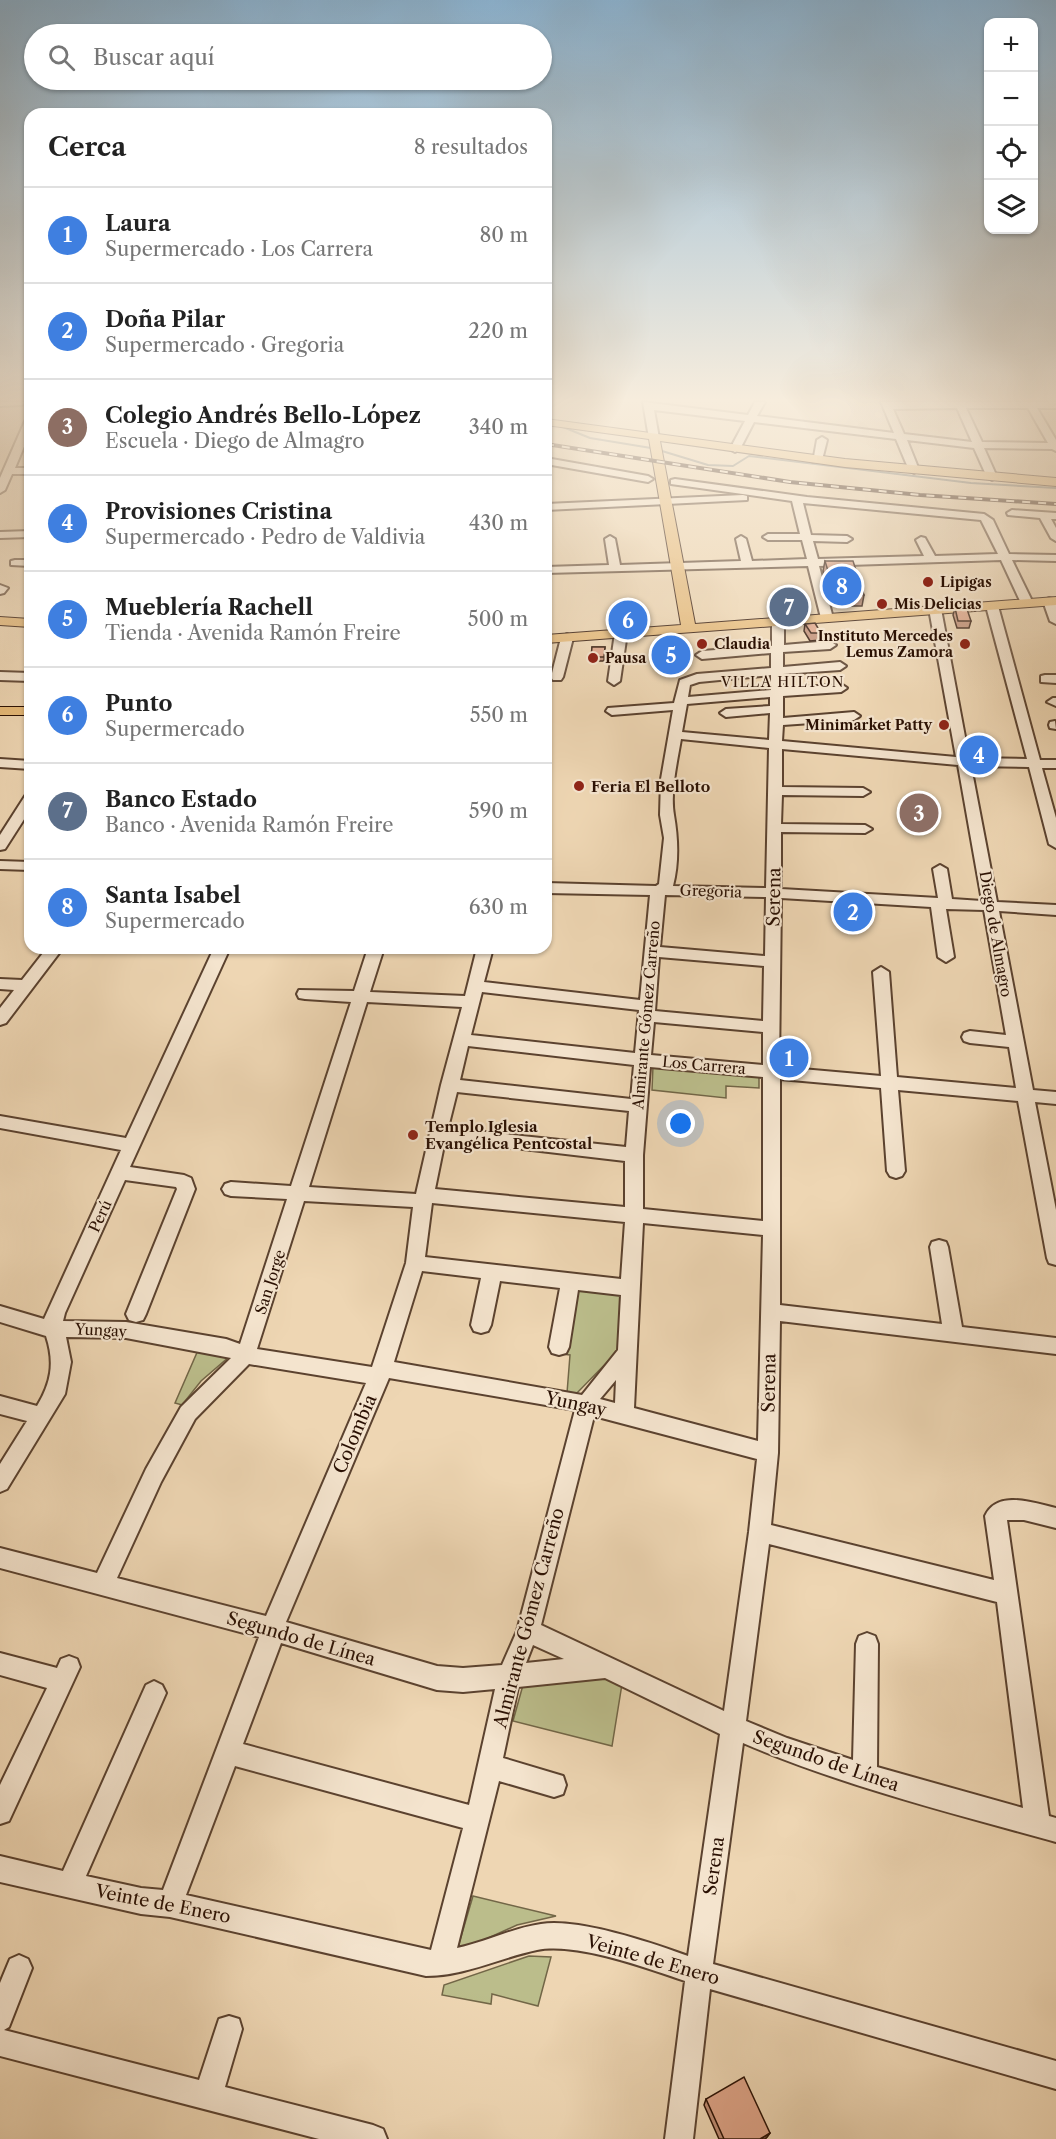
<!DOCTYPE html>
<html lang="es">
<head>
<meta charset="utf-8">
<style>
  :root { --surface:#fff; --page:#f6f6f6; --text:#222; --muted:#767676; --line:#e0e0e0; --accent:#1a73e8 }
  body { margin:0; font-family:"Libre Caslon Text",serif; background:var(--page); color:var(--text) }
  .controls { position:absolute; right:18px; top:18px; display:grid; overflow:hidden; border-radius:12px; box-shadow:0 2px 4px #0004 }
  .controls button { width:54px; height:54px; display:grid; place-items:center; padding:0; border:0; border-bottom:2px solid var(--line); background:var(--surface); color:var(--text); font:30px sans-serif }
  .you { position:absolute; left:681px; top:1124px; width:21px; height:21px; margin:-15px; border:4px solid #fff; border-radius:50%; background:#1a73e8; box-shadow:0 0 0 9px #1a73e833 }
  .badge { display:grid; place-items:center; width:39px; height:39px; border-radius:50%; background:var(--accent); color:#fff; font-size:20px; font-weight:700 }
  .pin { position:absolute; translate:-50% -50%; border:3px solid #fff; box-shadow:0 2px 6px #0006 }
  .list { margin:0; padding:0; list-style:none }
  h2 { display:flex; justify-content:space-between; align-items:center; height:78px; margin:0; padding:0 24px; font-size:26px }
  h2 small { font-size:20px; font-weight:400; color:var(--muted) }
  .list li { display:grid; grid-template-columns:39px 1fr auto; gap:18px; align-items:center; box-sizing:border-box; height:96px; padding:0 24px; border-top:2px solid var(--line) }
  .list b { display:block; font-size:22px; white-space:nowrap }
  .list p { margin:0; font-size:20px; white-space:nowrap; color:var(--muted) }
  .list em { font-size:20px; font-style:normal; color:var(--muted) }
  .icon { flex:none; width:33px; height:33px; fill:none; stroke:currentColor; stroke-width:2; stroke-linecap:round; stroke-linejoin:round }
  .map { position:relative; flex:none; width:1056px; height:2139px; overflow:hidden }
  .search { position:absolute; background:var(--surface); box-shadow:0 2px 4px #0004; left:24px; top:24px; width:528px; height:66px; display:flex; align-items:center; gap:15px; box-sizing:border-box; padding:0 21px; border-radius:33px; color:var(--muted); font-size:22px }
  .panel { position:absolute; background:var(--surface); box-shadow:0 2px 4px #0004; left:24px; top:108px; width:528px; height:846px; border-radius:18px }
  .map>svg:first-child { display:block }
  .green { fill:#bbbd8b; stroke:#726647; stroke-width:1.5 }
  .lines { fill:none; stroke-linecap:round; stroke-linejoin:round }
  .stream { stroke:#717470; stroke-width:2 }
  .minor-casing { stroke:#5b422f; stroke-width:4 }
  .major-casing { stroke:#2a1003; stroke-width:2 }
  .minor { fill:#f4e4ce; fill-rule:evenodd }
  .major { fill:#e7bb7a; fill-rule:evenodd }
  .rail-casing { stroke:#2a1003; stroke-width:4 }
  .rail { stroke:#f4e4ce; stroke-width:2; stroke-dasharray:8; stroke-linecap:butt }
  .wall { fill:#bf8c74; stroke:#2a1003; stroke-width:1.5 }
  .shaded-wall { fill:#9b725e; stroke:#2a1003; stroke-width:1.5 }
  .building { fill:#dea387; stroke:#2a1003; stroke-width:1.5 }
  .poi-dot { fill:#8f2418; stroke:#f4e4ce; stroke-width:2 }
  .labels { text-anchor:middle; dominant-baseline:central; stroke-width:4.5; stroke-linejoin:round; paint-order:stroke }
  .far-poi-label { font-size:14px; font-weight:bold; fill:#2a1003; stroke:#f4e4ce; text-anchor:start }
  .far-neighbourhood-label { font-size:14px; letter-spacing:1.5px; fill:#2a1003; stroke:#f4e4ce }
  .poi-label { font-size:15px; font-weight:bold; fill:#2a1003; stroke:#f4e4ce; text-anchor:start }
  .street-label { font-size:15px; fill:#2a1003; stroke:#f4e4ce }
  .near-street-label { font-size:18px; fill:#2a1003; stroke:#f4e4ce }
</style>
</head>
<body>
<div class="map">
<svg width="1056" height="2139" viewBox="0 0 1056 2139">
  <rect width="100%" height="100%" fill="#eed6b3"/>
  <filter id="stains"><feTurbulence type="fractalNoise" baseFrequency=".00333" numOctaves="4"/><feColorMatrix values="0 0 0 0 .2 0 0 0 0 .09 0 0 0 0 .02 0 0 0 .5 -.17"/></filter>
  <radialGradient id="worn" r=".72"><stop offset=".6" stop-color="#630" stop-opacity="0"/><stop offset="1" stop-color="#630" stop-opacity=".3"/></radialGradient>
  <!-- green -->
  <g class="green">
    <path d="M653,1066L759,1076V1088L726,1086V1098L652,1090Z"/>
    <path d="M573,1287L623,1291L619,1350L576,1394L567,1393L570,1355L563,1354Z"/>
    <path d="M199,1348L230,1356L201,1381L182,1405L175,1403Z"/>
    <path d="M601,1677L622,1684L612,1746L513,1721L523,1685Z"/>
    <path d="M473,1896L556,1916L517,1925L473,1945L458,1947Z"/>
    <path d="M529,1956L551,1957L538,2006L492,1994L491,2004L442,1995L444,1985Z"/>
  </g>
  <g class="lines">
    <!-- stream -->
    <g class="stream">
      <path d="M558,425L590,438L651,448"/>
      <path d="M662,451L708,465L733,466L749,456L971,483L1056,488"/>
    </g>
    <defs>
      <g id="minor">
        <path d="M0,402H27L22,405L0,406Z"/>
        <path d="M643,402L748,415L755,402H765L757,416L894,433L881,402H1056V408H1037L1056,440V451L1052,449L984,448L997,477L992,480L987,477L974,448L907,440L919,470L914,473L909,470L896,439L754,422L740,449L735,452L730,449L745,421L654,410L659,438L654,441L649,438ZM957,408L972,442L904,434L893,409ZM966,408H1028L1048,443L982,442Z"/>
        <path d="M30,418V432L15,468H30V474H12L5,490L0,493V478L25,421Z"/>
        <path d="M822,437L827,440L822,460L813,462L817,440Z"/>
        <path d="M546,458L648,476L653,479L648,482L546,464Z"/>
        <path d="M675,479L807,497L984,514L993,520L1009,554L1056,555V561L1012,560L1033,603L1027,606L1021,603L1001,560L819,566L833,618L827,621L821,618L808,566L546,573V567L609,565L605,539L610,536L615,539L620,565L741,561L736,539L741,536L746,539L752,561L807,559L802,540H768L763,537L768,534H800L792,501L671,484V480ZM803,503L981,520L998,554L935,556L925,538L921,537L916,540L924,556L818,559L813,541L847,542L852,539L847,536L811,535Z"/>
        <path d="M743,495L747,496V500L546,510V504Z"/>
        <path d="M1012,510L1056,513V519H1051L1056,528V541L1051,538L1040,518L1008,515L1007,513Z"/>
        <path d="M30,531V537L0,538V532Z"/>
        <path d="M15,560H30V566L11,565V561Z"/>
        <path d="M0,585L8,588L4,593L0,594Z"/>
        <path d="M1049,598L1053,599L1056,605V624L1050,621L1043,601Z"/>
        <path d="M992,603L998,606L1040,760H1056V768H1042L1056,818V848L1049,844L1029,767L971,766L997,902L1056,905V915L999,911L1033,1090L1056,1092V1104L1035,1102L1056,1210V1265L1049,1263L1047,1258L1018,1101L898,1090L905,1171L902,1176L896,1178L890,1176L887,1171L881,1088L780,1079V1305L942,1324L930,1247L932,1242L939,1240L946,1242L948,1247L962,1327L1056,1338V1354L780,1321L778,1453L771,1525L994,1580L985,1516C997,1489 1034,1503 1056,1508V1528L1024,1520H1007L1049,1816L1056,1818V1842C951,1813 844,1786 743,1743L713,1964L1056,2061V2089L710,1989L693,2139H665L685,1981C647,1968 576,1942 537,1950C499,1958 465,1976 426,1976L170,1917L141,1914L0,1882V1856L63,1871L146,1685L154,1681L162,1685L166,1693L86,1876L141,1888L163,1890L259,1637L0,1568V1548L97,1573L146,1469L181,1407L231,1358L126,1338L66,1337L71,1362L65,1394L7,1489L0,1492V1464L27,1421L0,1414V1396L37,1406C51,1383 55,1363 46,1336L0,1322V1306L44,1319L121,1150L0,1128V1116L126,1138L214,948H230L130,1167L184,1175L191,1178L195,1189L146,1314L143,1320L136,1322L129,1320L126,1314L177,1189L176,1187L125,1180L65,1313L63,1321L126,1322L226,1339L240,1344L287,1199L231,1196L225,1194L222,1189L225,1184L231,1182L291,1186L351,1002L305,999L299,998L297,994L299,990L354,991L368,948H384L370,992L465,996L477,948H493L484,982L640,1000L650,895L546,893V883L656,886L659,884L664,838L660,815L661,779L673,710L612,715L606,711L608,708L674,703L680,680L697,674L771,668V653L702,659L696,655L702,651L772,646V622L778,619L784,622V645L830,641L836,645L830,649L783,652V667L840,662L846,666L840,670L783,674V689L841,684L847,688L841,692L783,696V718L854,712L860,716L854,720L783,725L782,741L956,757L929,609L935,606L941,609L969,758L1027,759L986,606ZM771,675V690L688,697L690,685L699,682ZM770,697V706L726,709L720,713L726,717L770,713L769,740L682,732L687,704ZM681,739L769,748L766,888L673,886C679,863 678,838 674,815C670,792 677,763 681,739ZM782,749L958,765L982,901L952,899L947,869L940,865L933,869L938,898L781,889V832L865,833L872,829L865,825L781,824L782,795L863,796L870,792L863,788L782,787ZM665,895L766,897L765,956L660,947ZM781,898L931,907L938,957L946,962L954,957L946,909L984,910L1006,1035L970,1031L964,1033L962,1037L964,1041L970,1043L1009,1047L1016,1088L897,1077L889,972L881,967L873,972L881,1076L779,1067ZM659,957L764,966L763,1021L655,1011ZM482,992L639,1010L635,1053L471,1035ZM367,1002L462,1007L441,1085L416,1194L309,1187ZM654,1022L763,1032V1065L651,1055ZM468,1046L634,1065L631,1099L460,1080ZM650,1067L763,1077V1221L643,1209V1155ZM457,1092L629,1111L626,1147L448,1128ZM445,1140L625,1161V1207L435,1189ZM304,1201L413,1207L406,1263L372,1367L257,1349ZM432,1203L625,1222L621,1279L425,1257ZM643,1223L763,1235L758,1441L634,1408ZM422,1271L481,1278L471,1325L474,1331L481,1333L488,1331L491,1325L500,1281L560,1288L549,1347L552,1353L559,1355L566,1353L569,1347L578,1290L621,1295L618,1350L582,1395L394,1362ZM249,1364L366,1383L266,1616L117,1578L161,1482L195,1419ZM389,1378L575,1410L517,1631L502,1665L463,1668L437,1666L286,1622ZM616,1380L615,1403L600,1399ZM594,1416L757,1459L749,1532L724,1711L541,1625ZM769,1544L997,1602L1023,1808L877,1767L878,1644L875,1636L867,1633L859,1636L856,1644L853,1760L787,1738L746,1721ZM281,1643L437,1690L463,1692L495,1689L469,1805L243,1744ZM533,1645L564,1659L526,1663ZM605,1678L720,1734L688,1956C652,1943 579,1918 541,1924C512,1928 486,1942 457,1948L499,1781L554,1797L563,1794L566,1785L563,1776L503,1758L518,1687ZM235,1766L463,1828L431,1950L186,1895Z"/>
        <path d="M621,629L627,633L620,681L614,685L608,681L615,633Z"/>
        <path d="M567,634L573,638L563,677L561,680H553L551,677L561,638Z"/>
        <path d="M0,672L30,673V681L0,680Z"/>
        <path d="M1045,675H1056V683L1041,682V676Z"/>
        <path d="M1053,698H1056V706L1047,702Z"/>
        <path d="M1055,721L1056,729L1050,728L1049,725L1050,722Z"/>
        <path d="M0,759L30,761V769L0,767Z"/>
        <path d="M30,795V810L5,849L0,850V835L25,796Z"/>
        <path d="M0,861L30,862V870L0,869Z"/>
        <path d="M47,948H63L6,1023L0,1025V1008L14,990L0,989V979L22,980Z"/>
        <path d="M0,1653L57,1668L61,1659L69,1656L77,1659L80,1667L9,1821L0,1824V1785L47,1688L0,1675Z"/>
        <path d="M19,1955L28,1959L32,1968L9,2027L4,2030L199,2080L219,2019L229,2016L239,2019L242,2029L225,2087L373,2125L383,2129L387,2139H319L0,2056V1983L10,1959Z"/>
      </g>
      <g id="major">
        <path d="M546,419L845,459L1056,478V486L845,467L660,441L695,624L1056,597V605L546,643V635L681,625L649,439L546,425Z"/>
        <path d="M0,617L30,619V627L0,625Z"/>
        <rect x="0" y="707" width="30" height="8"/>
      </g>
    </defs>
    <!-- minor casing -->
    <use href="#minor" class="minor-casing"/>
    <!-- major casing -->
    <use href="#major" class="major-casing"/>
    <!-- minor -->
    <use href="#minor" class="minor"/>
    <!-- major -->
    <use href="#major" class="major"/>
    <defs>
      <path id="rail" d="M546,444L790,482L920,495L1056,504"/>
    </defs>
    <!-- rail casing -->
    <use href="#rail" class="rail-casing"/>
    <!-- rail -->
    <use href="#rail" class="rail"/>
  </g>
  <!-- wall -->
  <g class="wall">
    <path d="M825,561L864,595L862,606H842L832,602L823,571Z"/>
    <path d="M780,594L800,605L799,612L785,613L779,601Z"/>
    <path d="M955,608L971,621L969,628H957L953,615Z"/>
    <path d="M805,624L821,633L820,640L810,641L804,631Z"/>
    <path d="M592,647H605L604,661H591Z"/>
    <path d="M679,648L677,663L662,662L663,652Z"/>
    <path d="M706,2099L770,2133L767,2137L765,2139H719L704,2105Z"/>
  </g>
  <!-- shaded-wall -->
  <path class="shaded-wall" d="M770,2133L767,2137L765,2139H760Z"/>
  <!-- building -->
  <g class="building">
    <path d="M825,561H853L864,595H844L834,591Z"/>
    <path d="M794,593L800,605L786,606L780,594Z"/>
    <path d="M955,608L967,609L971,621H958Z"/>
    <path d="M815,623L821,633H811L805,624Z"/>
    <path d="M665,636L680,637L678,653L663,652Z"/>
    <path d="M592,647H605L604,657H591Z"/>
    <path d="M744,2077L770,2133L760,2139H724L706,2099Z"/>
  </g>
  <!-- sky -->
  <linearGradient id="sky" x2="0" y2="1"><stop stop-color="#8bb5d5"/><stop offset="0.57" stop-color="#f7eddd"/><stop offset="1" stop-color="#f7eddd" stop-opacity="0"/></linearGradient>
  <rect width="1056" height="702" fill="url(#sky)"/>
  <!-- markers -->
  <g class="poi-dot">
    <circle cx="928" cy="582" r="6"/>
    <circle cx="882" cy="604" r="6"/>
    <circle cx="702" cy="644" r="6"/>
    <circle cx="965" cy="644" r="6"/>
    <circle cx="593" cy="658" r="6"/>
    <circle cx="944" cy="725" r="6"/>
    <circle cx="579" cy="786" r="6"/>
    <circle cx="413" cy="1135" r="6"/>
  </g>
  <g class="labels">
    <!-- far-poi labels -->
    <g class="far-poi-label">
      <text x="940" y="582">Lipigas</text>
      <text x="894" y="604">Mis Delicias</text>
      <text x="953" y="636" text-anchor="end">Instituto Mercedes<tspan x="953" dy="16">Lemus Zamora</tspan></text>
      <text x="714" y="644">Claudia</text>
      <text x="605" y="658">Pausa</text>
      <text x="932" y="725" text-anchor="end">Minimarket Patty</text>
    </g>
    <!-- far-neighbourhood labels -->
    <g class="far-neighbourhood-label">
      <text x="783" y="682">VILLA HILTON</text>
    </g>
    <!-- poi labels -->
    <g class="poi-label">
      <text x="591" y="786">Feria El Belloto</text>
      <text x="425" y="1126">Templo Iglesia<tspan x="425" dy="17">Evangélica Pentcostal</tspan></text>
    </g>
    <!-- street labels -->
    <g class="street-label">
      <text transform="translate(711 891) rotate(2)">Gregoria</text>
      <text transform="translate(996 934) rotate(80)">Diego de Almagro</text>
      <text transform="translate(646 1015) rotate(-85)">Almirante Gómez Carreño</text>
      <text transform="translate(704 1065) rotate(5)">Los Carrera</text>
      <text transform="translate(100 1216) rotate(-65)">Perú</text>
      <text transform="translate(270 1282) rotate(-72)">San Jorge</text>
      <text transform="translate(101 1330) rotate(3)">Yungay</text>
    </g>
    <!-- near-street labels -->
    <g class="near-street-label">
      <text transform="translate(774 897) rotate(-89)">Serena</text>
      <text transform="translate(769 1383) rotate(-89)">Serena</text>
      <text transform="translate(576 1404) rotate(12)">Yungay</text>
      <text transform="translate(355 1434) rotate(-67)">Colombia</text>
      <text transform="translate(529 1618) rotate(-75)">Almirante Gómez Carreño</text>
      <text transform="translate(301 1639) rotate(16)">Segundo de Línea</text>
      <text transform="translate(826 1761) rotate(19)">Segundo de Línea</text>
      <text transform="translate(714 1866) rotate(-82)">Serena</text>
      <text transform="translate(163 1904) rotate(11)">Veinte de Enero</text>
      <text transform="translate(653 1960) rotate(16)">Veinte de Enero</text>
    </g>
  </g>
  <rect width="100%" height="100%" filter="url(#stains)"/>
  <rect width="100%" height="100%" fill="url(#worn)"/>
</svg>
<div class="controls">
<button>+</button>
<button>−</button>
<button><svg class="icon" aria-label="locate" viewBox="0 0 24 24"><circle cx="12" cy="12" r="6"/><path d="M12 2v4M12 18v4M2 12h4M18 12h4"/></svg></button>
<button><svg class="icon" aria-label="layers" viewBox="0 0 24 24"><path d="M12 4l9 5-9 5-9-5zM3 14l9 5 9-5"/></svg></button>
</div>
<div class="you"></div>
<div class="pin badge" style="left:789px;top:1058px;background:#3f7fe0">1</div>
<div class="pin badge" style="left:853px;top:912px;background:#3f7fe0">2</div>
<div class="pin badge" style="left:919px;top:813px;background:#8d6e63">3</div>
<div class="pin badge" style="left:979px;top:755px;background:#3f7fe0">4</div>
<div class="pin badge" style="left:671px;top:655px;background:#3f7fe0">5</div>
<div class="pin badge" style="left:628px;top:620px;background:#3f7fe0">6</div>
<div class="pin badge" style="left:789px;top:607px;background:#5c6f8a">7</div>
<div class="pin badge" style="left:842px;top:586px;background:#3f7fe0">8</div>
<div class="search"><svg class="icon" aria-label="search" viewBox="0 0 24 24"><circle cx="10" cy="10" r="6"/><path d="M15 15l6 6"/></svg>Buscar aquí</div>
<section class="panel">
<h2>Cerca<small>8 resultados</small></h2>
<ul class="list">
<li><span class="badge" style="background:#3f7fe0">1</span><div><b>Laura</b><p>Supermercado · Los Carrera</p></div><em>80 m</em></li>
<li><span class="badge" style="background:#3f7fe0">2</span><div><b>Doña Pilar</b><p>Supermercado · Gregoria</p></div><em>220 m</em></li>
<li><span class="badge" style="background:#8d6e63">3</span><div><b>Colegio Andrés Bello-López</b><p>Escuela · Diego de Almagro</p></div><em>340 m</em></li>
<li><span class="badge" style="background:#3f7fe0">4</span><div><b>Provisiones Cristina</b><p>Supermercado · Pedro de Valdivia</p></div><em>430 m</em></li>
<li><span class="badge" style="background:#3f7fe0">5</span><div><b>Mueblería Rachell</b><p>Tienda · Avenida Ramón Freire</p></div><em>500 m</em></li>
<li><span class="badge" style="background:#3f7fe0">6</span><div><b>Punto</b><p>Supermercado</p></div><em>550 m</em></li>
<li><span class="badge" style="background:#5c6f8a">7</span><div><b>Banco Estado</b><p>Banco · Avenida Ramón Freire</p></div><em>590 m</em></li>
<li><span class="badge" style="background:#3f7fe0">8</span><div><b>Santa Isabel</b><p>Supermercado</p></div><em>630 m</em></li>
</ul>
</section>
</div>
</body>
</html>
